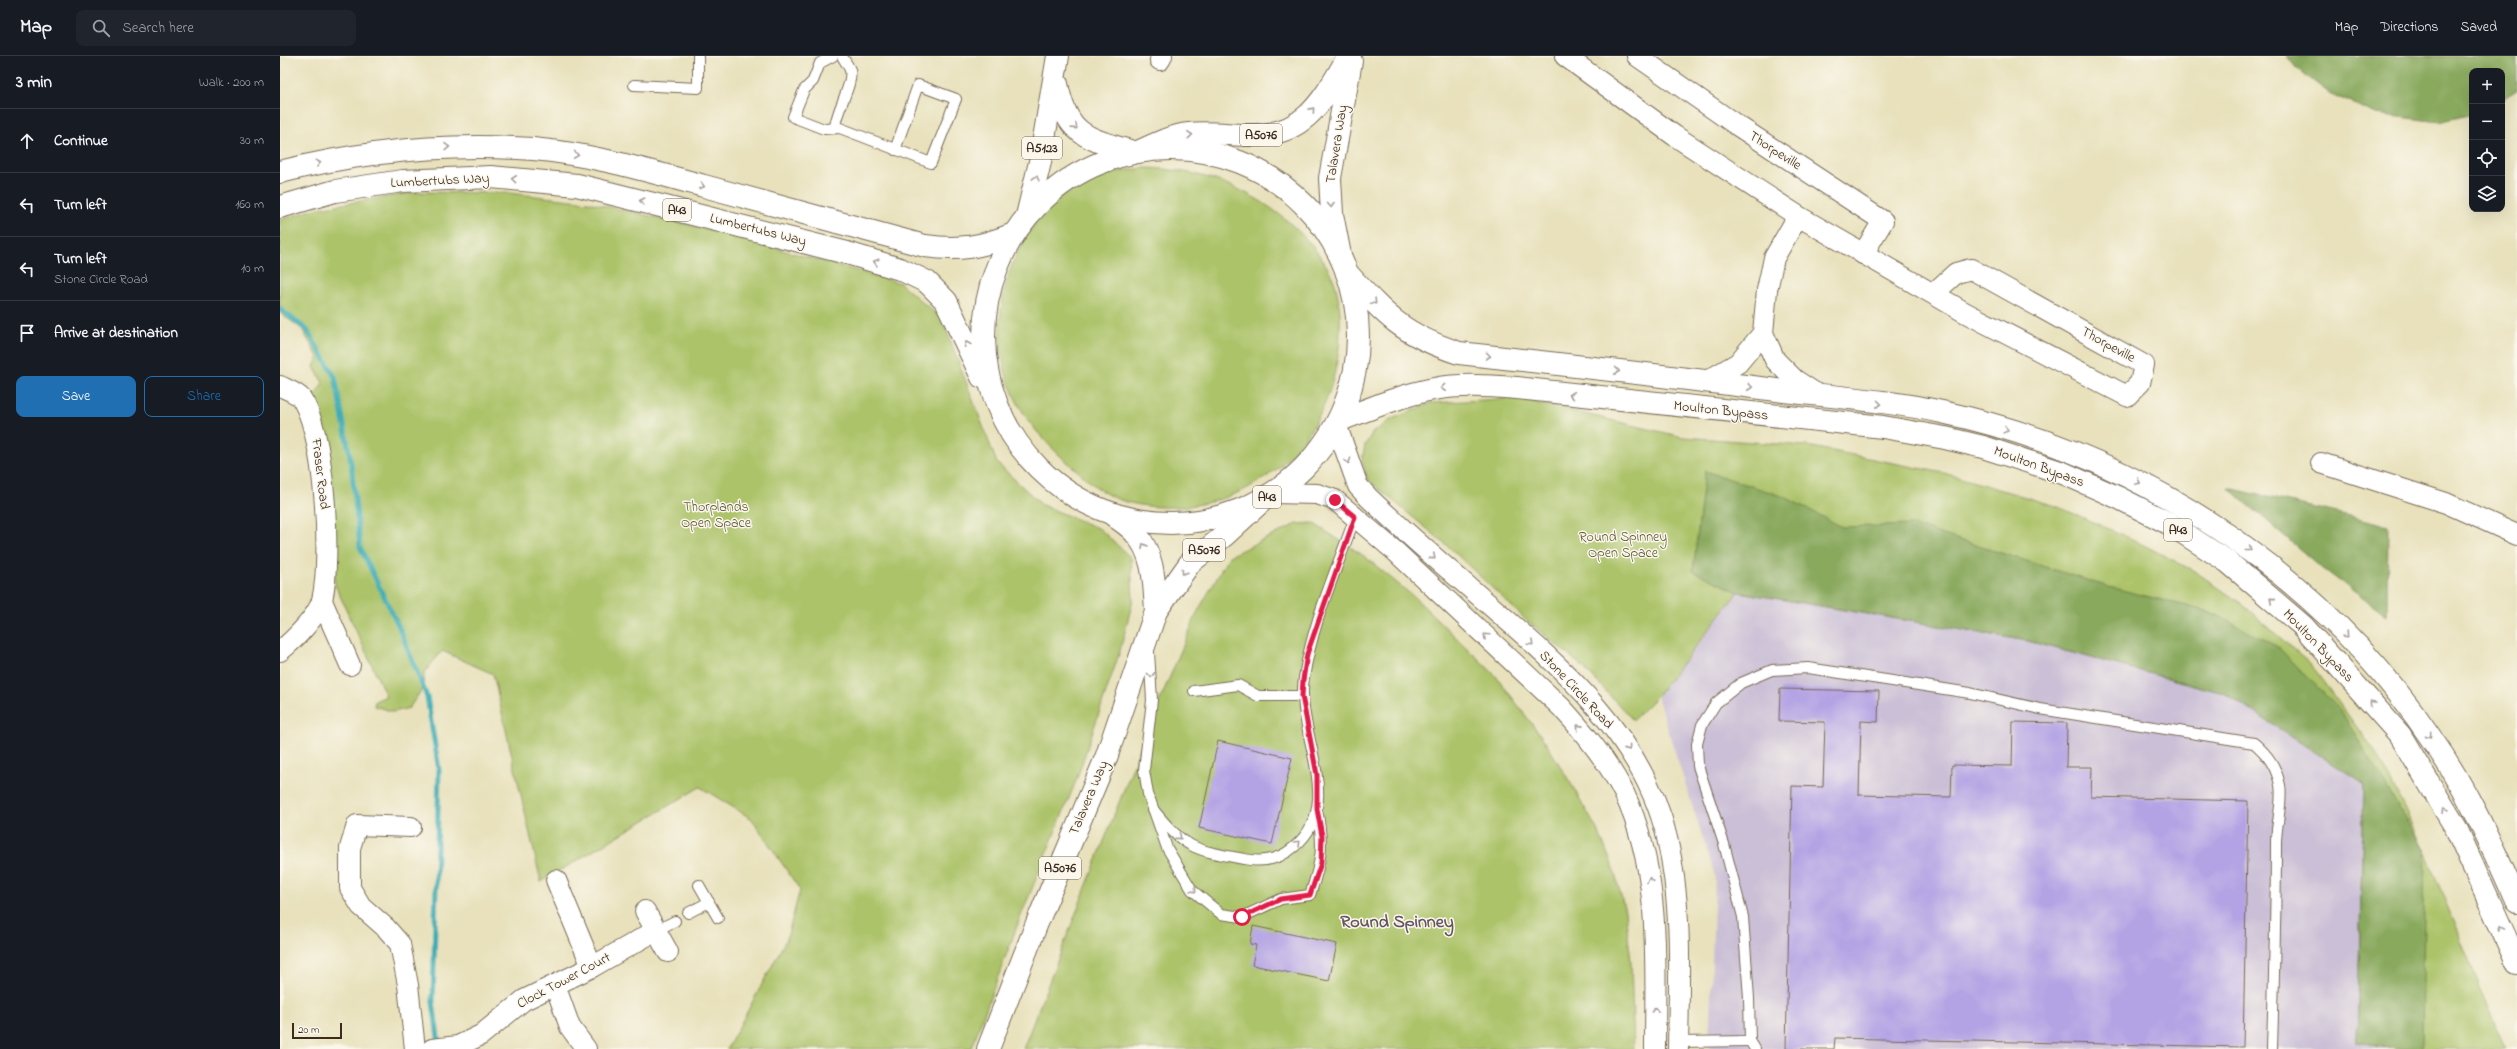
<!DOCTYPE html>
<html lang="en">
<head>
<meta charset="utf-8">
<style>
  :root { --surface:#171b24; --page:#20242c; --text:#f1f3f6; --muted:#9ea1a6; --line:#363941; --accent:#1f6fb2 }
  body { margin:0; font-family:"Indie Flower",sans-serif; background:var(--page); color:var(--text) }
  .controls { position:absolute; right:12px; top:12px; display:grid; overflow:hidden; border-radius:8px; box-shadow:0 4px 16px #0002 }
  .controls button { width:36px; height:36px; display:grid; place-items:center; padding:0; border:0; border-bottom:1px solid var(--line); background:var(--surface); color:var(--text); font:20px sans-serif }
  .scale { position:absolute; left:12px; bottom:10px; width:50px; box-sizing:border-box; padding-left:4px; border:2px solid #3b2a1e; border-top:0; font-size:11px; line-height:14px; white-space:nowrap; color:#3b2a1e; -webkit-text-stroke:3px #fbf7ec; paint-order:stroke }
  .stop { position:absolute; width:12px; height:12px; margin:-9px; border:3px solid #e11d48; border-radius:50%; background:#fff }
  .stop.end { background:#e11d48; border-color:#fff; box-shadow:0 1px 4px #0008 }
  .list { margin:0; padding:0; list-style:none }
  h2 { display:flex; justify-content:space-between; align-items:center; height:52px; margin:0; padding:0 16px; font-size:17px }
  h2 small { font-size:13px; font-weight:400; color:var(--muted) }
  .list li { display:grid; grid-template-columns:26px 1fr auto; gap:12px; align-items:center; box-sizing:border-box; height:64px; padding:0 16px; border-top:1px solid var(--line) }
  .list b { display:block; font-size:15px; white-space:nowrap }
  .list p { margin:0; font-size:13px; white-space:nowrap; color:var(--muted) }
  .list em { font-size:13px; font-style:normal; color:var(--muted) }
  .actions { display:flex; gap:8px; padding:12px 16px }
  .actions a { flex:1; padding:9px 0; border:1px solid var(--accent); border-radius:8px; text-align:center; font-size:14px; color:var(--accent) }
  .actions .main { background:var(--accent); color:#fff }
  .icon { flex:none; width:22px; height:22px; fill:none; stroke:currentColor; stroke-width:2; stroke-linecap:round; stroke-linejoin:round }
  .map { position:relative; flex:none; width:2237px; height:993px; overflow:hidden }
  header { display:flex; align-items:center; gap:24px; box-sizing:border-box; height:56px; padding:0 20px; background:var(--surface); border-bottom:1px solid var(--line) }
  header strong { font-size:19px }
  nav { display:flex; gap:22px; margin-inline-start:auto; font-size:14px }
  .search { width:280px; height:36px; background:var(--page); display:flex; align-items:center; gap:10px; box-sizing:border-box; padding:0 14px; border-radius:8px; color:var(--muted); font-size:15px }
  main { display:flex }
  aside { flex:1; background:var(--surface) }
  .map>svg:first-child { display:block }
  .industrial { fill:#cabfd6 }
  .green { fill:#acc369; stroke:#747644 }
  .forest { fill:#89a95d; stroke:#626a3e }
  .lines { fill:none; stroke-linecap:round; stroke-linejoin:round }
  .stream { stroke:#39abb4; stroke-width:5 }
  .building { fill:#b3a2e4 }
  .lane-casing { stroke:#786a55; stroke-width:12 }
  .street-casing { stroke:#786a55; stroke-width:22 }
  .primary-casing { stroke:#786a55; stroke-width:24 }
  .highway-casing { stroke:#786a55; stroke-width:24 }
  .lane { stroke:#fff; stroke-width:10 }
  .street { stroke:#fff; stroke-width:20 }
  .primary { stroke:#fff; stroke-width:22 }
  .highway { stroke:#fff; stroke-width:22 }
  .oneway { stroke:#a79f9a }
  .route { stroke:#e11d48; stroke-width:5 }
  .labels { text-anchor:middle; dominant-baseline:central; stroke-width:3; stroke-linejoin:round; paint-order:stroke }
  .shield { fill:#fbf7ec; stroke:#75685c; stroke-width:1 }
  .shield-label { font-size:13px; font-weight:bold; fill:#3b2a1e }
  .street-label { font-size:14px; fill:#3b2a1e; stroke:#fbf7ec }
  .park-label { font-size:14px; fill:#5d5834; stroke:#fbf7ec }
  .district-label { font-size:18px; font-weight:bold; fill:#655463; stroke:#fbf7ec }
</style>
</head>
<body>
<header>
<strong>Map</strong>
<div class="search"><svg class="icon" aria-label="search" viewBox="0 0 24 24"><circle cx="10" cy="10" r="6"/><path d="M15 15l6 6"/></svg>Search here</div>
<nav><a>Map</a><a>Directions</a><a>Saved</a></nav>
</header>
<main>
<aside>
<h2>3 min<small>Walk · 200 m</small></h2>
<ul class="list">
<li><svg class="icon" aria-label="ahead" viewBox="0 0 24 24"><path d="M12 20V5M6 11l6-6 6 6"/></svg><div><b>Continue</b></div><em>30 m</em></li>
<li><svg class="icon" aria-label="left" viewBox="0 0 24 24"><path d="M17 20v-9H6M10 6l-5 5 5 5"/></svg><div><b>Turn left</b></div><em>160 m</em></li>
<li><svg class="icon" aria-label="left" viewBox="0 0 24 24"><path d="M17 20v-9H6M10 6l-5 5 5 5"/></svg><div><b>Turn left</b><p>Stone Circle Road</p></div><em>10 m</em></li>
<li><svg class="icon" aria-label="arrive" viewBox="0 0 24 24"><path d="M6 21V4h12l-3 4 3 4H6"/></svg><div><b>Arrive at destination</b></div></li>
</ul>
<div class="actions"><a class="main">Save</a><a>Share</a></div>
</aside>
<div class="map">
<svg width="2237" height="993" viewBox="0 0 2237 993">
  <rect width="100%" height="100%" fill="#fbf7ec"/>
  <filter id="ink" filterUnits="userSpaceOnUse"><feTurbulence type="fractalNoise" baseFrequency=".025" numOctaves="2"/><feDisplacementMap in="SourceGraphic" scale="8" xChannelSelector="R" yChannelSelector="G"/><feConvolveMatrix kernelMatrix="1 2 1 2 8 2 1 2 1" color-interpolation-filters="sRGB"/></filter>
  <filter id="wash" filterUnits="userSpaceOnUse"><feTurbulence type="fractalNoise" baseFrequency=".012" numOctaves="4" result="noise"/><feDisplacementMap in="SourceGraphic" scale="16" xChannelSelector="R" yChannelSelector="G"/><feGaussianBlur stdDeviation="0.9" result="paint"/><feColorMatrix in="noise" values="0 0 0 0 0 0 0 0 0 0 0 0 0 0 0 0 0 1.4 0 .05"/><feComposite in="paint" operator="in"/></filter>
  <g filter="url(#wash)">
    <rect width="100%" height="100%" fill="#e8e1bc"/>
    <!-- industrial -->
    <path class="industrial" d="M1458,536L1748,585L1944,637L2084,728L2077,986L2115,993H1429L1435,820L1377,640Z"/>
    <!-- green -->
    <g class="green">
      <path d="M864,112C926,113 984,137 1026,183C1038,196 1049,211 1055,228C1061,248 1061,270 1059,291C1050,375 995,438 910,450C884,453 850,451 827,438C814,431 804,420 793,411C769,391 745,366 733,337C702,267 728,175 792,132C813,118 840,115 864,112Z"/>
      <path d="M137,136L229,137L308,146L431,174L620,227L662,263L717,407L762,449L820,473L851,502L853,544L840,595L796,725L740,862L691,993H447L507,882L520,834L472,763L420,731L261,826L213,618L162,595L144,617L143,632L129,652L114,656L94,650L95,645L106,640L55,529L53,487L31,346L43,327L34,311L38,301L22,273L0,257V164L38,152Z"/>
      <path d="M1237,342L1403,381L1527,390L1664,417L1776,450L1852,483L1916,516L1962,548L2030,608L2099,701L2145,795L2225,993H2115L2077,987L2084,728L1944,637L1748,585L1458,536L1377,640L1353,664L1302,610L1245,563L1169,491L1088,424L1082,404L1085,389L1093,376L1112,363L1151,347Z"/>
      <path d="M1033,467L1084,500L1134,541L1216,620L1264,684L1293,731L1319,777L1333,811L1345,855L1351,905L1354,993H743L870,667L918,555L949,500L1017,468Z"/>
    </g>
    <!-- forest -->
    <g class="forest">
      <path d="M2007,0H2237V34L2222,43V15H2192V58L2159,66L2096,58L2049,37L2016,12Z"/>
      <path d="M1425,415L1505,441L1562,471L1632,469L1829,531L1931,556L1998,591L2061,655L2145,795L2142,993H2115L2077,987L2084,728L1944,637L1748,585L1458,536L1413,515Z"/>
      <path d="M1949,432L2108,469L2107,560L2038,509Z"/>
    </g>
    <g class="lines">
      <!-- stream -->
      <path class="stream" d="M0,253L27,274L55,321L71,406L80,491L119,571L147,641L159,714L153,946L159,988"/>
    </g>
    <g id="blocks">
      <!-- building -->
      <g class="building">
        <path d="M1500,633L1599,635L1598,666L1581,665L1579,739L1671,741L1672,709L1732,710L1733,666L1787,667L1786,711H1812L1811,741L1968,745L1963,991L1555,982L1554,993H1506L1512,730L1543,731L1545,666L1499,665Z"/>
        <path d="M938,685L1012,702L992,788L919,772Z"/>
        <path d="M973,870L1057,888L1049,925L972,909L976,889L970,888Z"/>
      </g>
    </g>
  </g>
  <g filter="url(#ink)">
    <use href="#blocks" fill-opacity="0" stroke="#786a55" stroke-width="1"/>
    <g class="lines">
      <defs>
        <g id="lane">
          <path d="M553,0L540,7L533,25L524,34L513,61L544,73L560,72L651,107L676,43L638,29L615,94"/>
          <path d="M354,29L418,32V0"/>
          <path d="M555,72C555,56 574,28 570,14C568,9 564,4 562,0"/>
          <path d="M869,596L872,644L864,714L868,738L887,792L912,834L941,858L962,861L1001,843L1030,839C1042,804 1044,790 1037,753"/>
          <path d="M914,635L958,629L978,640H1022"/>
          <path d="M873,753C905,793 914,794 964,803C983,807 999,804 1014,791C1067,747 1015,677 1024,622C1032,567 1057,513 1075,461"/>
          <path d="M419,829L438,862"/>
          <path d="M408,857L429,846"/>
          <path d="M375,875L395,865"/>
          <path d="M1398,986L1470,985"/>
          <path d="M1475,993L1470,985L1469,942L1463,861L1444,788L1418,710L1417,688L1422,669L1436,647L1461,627L1492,614L1528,612L1690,637L1760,653L1974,687C1988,699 1996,710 2000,729C2003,747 1996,769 1996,787C1996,856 1994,924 1992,993"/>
        </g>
        <g id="street">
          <path d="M1285,0L1395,80L1518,160L1686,257L1847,340L1860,327L1864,309L1691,213L1676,217L1654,237"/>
          <path d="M1357,0L1455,68L1603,165L1583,198"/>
          <path d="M880,4L882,0"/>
          <path d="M1518,160L1494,202L1487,234L1483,277L1495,304L1515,324L1538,339"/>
          <path d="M1427,325L1458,307L1483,277"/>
          <path d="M0,330C6,333 17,337 21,342C45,376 52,503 42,544C38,560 13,585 0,595"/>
          <path d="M1056,368L1078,430L1089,442C1122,473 1156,503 1190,532C1268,600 1363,675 1387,782C1403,851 1399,922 1398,993"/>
          <path d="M2041,407L2166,447L2237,479"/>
          <path d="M994,437L1037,438L1055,444L1116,496L1281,651C1305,677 1328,705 1344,737C1382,817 1375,907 1375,993"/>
          <path d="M42,545L70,609"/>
          <path d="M131,771L77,769L70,792V832L81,850L106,872L120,888L128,929L135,993"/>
          <path d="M276,824L312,911"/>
          <path d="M365,855L388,896"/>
          <path d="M275,929L290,971L306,993"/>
          <path d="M152,993L178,990L201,979L244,944L312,911L375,875"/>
        </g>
        <g id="primary">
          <path d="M777,28C787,80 806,82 853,96"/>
          <path d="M860,95C876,88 891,80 909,78C949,73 991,92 1027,60C1045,44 1056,21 1069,0"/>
          <path d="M747,160L760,106L778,0"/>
          <path d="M1060,199L1052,158L1050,122L1071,5"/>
          <path d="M832,458C839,464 850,470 856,478C875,500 874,528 876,555"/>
          <path d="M708,993L757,867L826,702L876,555L910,507L945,479L984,443"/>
        </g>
        <g id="highway">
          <circle cx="891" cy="280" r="187"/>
          <path d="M0,116C83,95 167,87 253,93C311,98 368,115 424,130C498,150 571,170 645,190C680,195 701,191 734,178"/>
          <path d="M0,151L55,135L123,125L211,121L297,129L381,150L567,197L620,213L647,226L666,245L702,321"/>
          <path d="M1067,217C1106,260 1123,279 1179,297C1288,309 1396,321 1504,335C1556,341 1611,345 1662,356C1858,398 2039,516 2151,682C2187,733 2212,789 2237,846"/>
          <path d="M1058,365C1089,353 1121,339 1154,333C1181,328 1209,330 1237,332L1603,371L1665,382L1703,391L1783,417L1839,442L1888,467L1948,506L2023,570L2120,679L2176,772L2237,907"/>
        </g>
      </defs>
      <!-- lane casing -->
      <use href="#lane" class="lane-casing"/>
      <!-- street casing -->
      <use href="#street" class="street-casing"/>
      <!-- primary casing -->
      <use href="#primary" class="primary-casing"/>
      <!-- highway casing -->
      <use href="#highway" class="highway-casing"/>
      <!-- lane -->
      <use href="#lane" class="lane"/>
      <!-- street -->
      <use href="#street" class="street"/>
      <!-- primary -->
      <use href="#primary" class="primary"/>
      <!-- highway -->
      <use href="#highway" class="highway"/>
    </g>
    <!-- one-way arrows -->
    <defs><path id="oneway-chevron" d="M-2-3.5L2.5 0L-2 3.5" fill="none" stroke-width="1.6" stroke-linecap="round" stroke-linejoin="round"/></defs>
    <g class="oneway">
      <use href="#oneway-chevron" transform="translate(1032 54) rotate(-48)"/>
      <use href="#oneway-chevron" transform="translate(795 71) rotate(44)"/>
      <use href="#oneway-chevron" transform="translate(910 79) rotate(-5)"/>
      <use href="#oneway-chevron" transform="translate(167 91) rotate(-2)"/>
      <use href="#oneway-chevron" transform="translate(296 99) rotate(8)"/>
      <use href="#oneway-chevron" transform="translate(38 107) rotate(-14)"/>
      <use href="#oneway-chevron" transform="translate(756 122) rotate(-76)"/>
      <use href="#oneway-chevron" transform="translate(234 123) rotate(-174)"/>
      <use href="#oneway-chevron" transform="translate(422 130) rotate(15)"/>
      <use href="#oneway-chevron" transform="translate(362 145) rotate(-167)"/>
      <use href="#oneway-chevron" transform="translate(1051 149) rotate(86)"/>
      <use href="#oneway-chevron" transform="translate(596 206) rotate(-164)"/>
      <use href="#oneway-chevron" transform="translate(1094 246) rotate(46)"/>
      <use href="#oneway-chevron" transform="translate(687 288) rotate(-113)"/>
      <use href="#oneway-chevron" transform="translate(1208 300) rotate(7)"/>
      <use href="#oneway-chevron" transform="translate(1337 315) rotate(7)"/>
      <use href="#oneway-chevron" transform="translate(1470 331) rotate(7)"/>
      <use href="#oneway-chevron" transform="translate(1163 332) rotate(174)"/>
      <use href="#oneway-chevron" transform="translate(1292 339) rotate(-173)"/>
      <use href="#oneway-chevron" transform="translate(1599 348) rotate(8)"/>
      <use href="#oneway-chevron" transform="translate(1726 374) rotate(15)"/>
      <use href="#oneway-chevron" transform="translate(1068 405) rotate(71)"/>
      <use href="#oneway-chevron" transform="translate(1858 426) rotate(26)"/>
      <use href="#oneway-chevron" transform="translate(864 490) rotate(-120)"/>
      <use href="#oneway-chevron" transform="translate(1969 493) rotate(38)"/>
      <use href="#oneway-chevron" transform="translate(1153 501) rotate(41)"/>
      <use href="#oneway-chevron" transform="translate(904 516) rotate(124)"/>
      <use href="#oneway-chevron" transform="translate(1992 544) rotate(-140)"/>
      <use href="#oneway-chevron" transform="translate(2066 579) rotate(47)"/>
      <use href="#oneway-chevron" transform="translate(1206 580) rotate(-137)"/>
      <use href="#oneway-chevron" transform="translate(1251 587) rotate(43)"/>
      <use href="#oneway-chevron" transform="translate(871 619) rotate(86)"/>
      <use href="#oneway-chevron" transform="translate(2092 647) rotate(-131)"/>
      <use href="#oneway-chevron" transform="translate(1299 671) rotate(-132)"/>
      <use href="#oneway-chevron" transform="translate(2149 679) rotate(55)"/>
      <use href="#oneway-chevron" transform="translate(1348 692) rotate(55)"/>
      <use href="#oneway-chevron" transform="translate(2165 754) rotate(-121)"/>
      <use href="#oneway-chevron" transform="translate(899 781) rotate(41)"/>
      <use href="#oneway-chevron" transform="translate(1018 787) rotate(-44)"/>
      <use href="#oneway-chevron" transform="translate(1370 824) rotate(-100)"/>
      <use href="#oneway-chevron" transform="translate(914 834) rotate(47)"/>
      <use href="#oneway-chevron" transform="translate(2221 872) rotate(-114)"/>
      <use href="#oneway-chevron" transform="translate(1375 954) rotate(-90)"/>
    </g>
  </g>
  <g class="lines" filter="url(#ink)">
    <!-- route -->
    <path class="route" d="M962,861L1001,843L1030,839L1041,807L1042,780L1037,753V719L1022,640L1023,624L1027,598L1075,461L1055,444"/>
  </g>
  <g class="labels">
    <!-- shield labels -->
    <g class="shield">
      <rect x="960" y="68" width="42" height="22" rx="3"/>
      <rect x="742" y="81" width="40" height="22" rx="3"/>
      <rect x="383" y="143" width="28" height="22" rx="3"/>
      <rect x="973" y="430" width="28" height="22" rx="3"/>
      <rect x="1884" y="463" width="28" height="22" rx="3"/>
      <rect x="903" y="483" width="42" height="22" rx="3"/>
      <rect x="759" y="801" width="42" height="22" rx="3"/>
    </g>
    <g class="shield-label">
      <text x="981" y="79">A5076</text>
      <text x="762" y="92">A5123</text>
      <text x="397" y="154">A43</text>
      <text x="987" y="441">A43</text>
      <text x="1898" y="474">A43</text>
      <text x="924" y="494">A5076</text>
      <text x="780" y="812">A5076</text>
    </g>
    <!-- street labels -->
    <g class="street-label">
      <text transform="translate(1057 88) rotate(-81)">Talavera Way</text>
      <text transform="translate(1495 95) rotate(33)">Thorpeville</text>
      <text transform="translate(160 125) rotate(-3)">Lumbertubs Way</text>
      <text transform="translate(478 174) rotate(14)">Lumbertubs Way</text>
      <text transform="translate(1828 289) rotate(29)">Thorpeville</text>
      <text transform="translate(1441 355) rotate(6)">Moulton Bypass</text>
      <text transform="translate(1759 411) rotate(20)">Moulton Bypass</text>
      <text transform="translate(40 418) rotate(83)">Fraser Road</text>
      <text transform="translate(2038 590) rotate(46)">Moulton Bypass</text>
      <text transform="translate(1296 634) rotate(47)">Stone Circle Road</text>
      <text transform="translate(809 742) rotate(-67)">Talavera Way</text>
      <text transform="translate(284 925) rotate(-28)">Clock Tower Court</text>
    </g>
    <!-- park labels -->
    <g class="park-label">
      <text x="436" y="451">Thorplands<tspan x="436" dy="16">Open Space</tspan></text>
      <text x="1343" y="481">Round Spinney<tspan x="1343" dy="16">Open Space</tspan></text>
    </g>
    <!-- district labels -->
    <g class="district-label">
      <text x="1117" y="867">Round Spinney</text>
    </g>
  </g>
</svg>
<div class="controls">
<button>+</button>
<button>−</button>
<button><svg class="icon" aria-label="locate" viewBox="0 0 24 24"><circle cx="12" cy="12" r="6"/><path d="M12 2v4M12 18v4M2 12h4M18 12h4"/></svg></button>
<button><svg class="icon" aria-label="layers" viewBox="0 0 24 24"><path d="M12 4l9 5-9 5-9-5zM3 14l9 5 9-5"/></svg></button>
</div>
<div class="scale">20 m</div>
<div class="stop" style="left:962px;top:861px"></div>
<div class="stop end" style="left:1055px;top:444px"></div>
</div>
</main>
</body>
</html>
